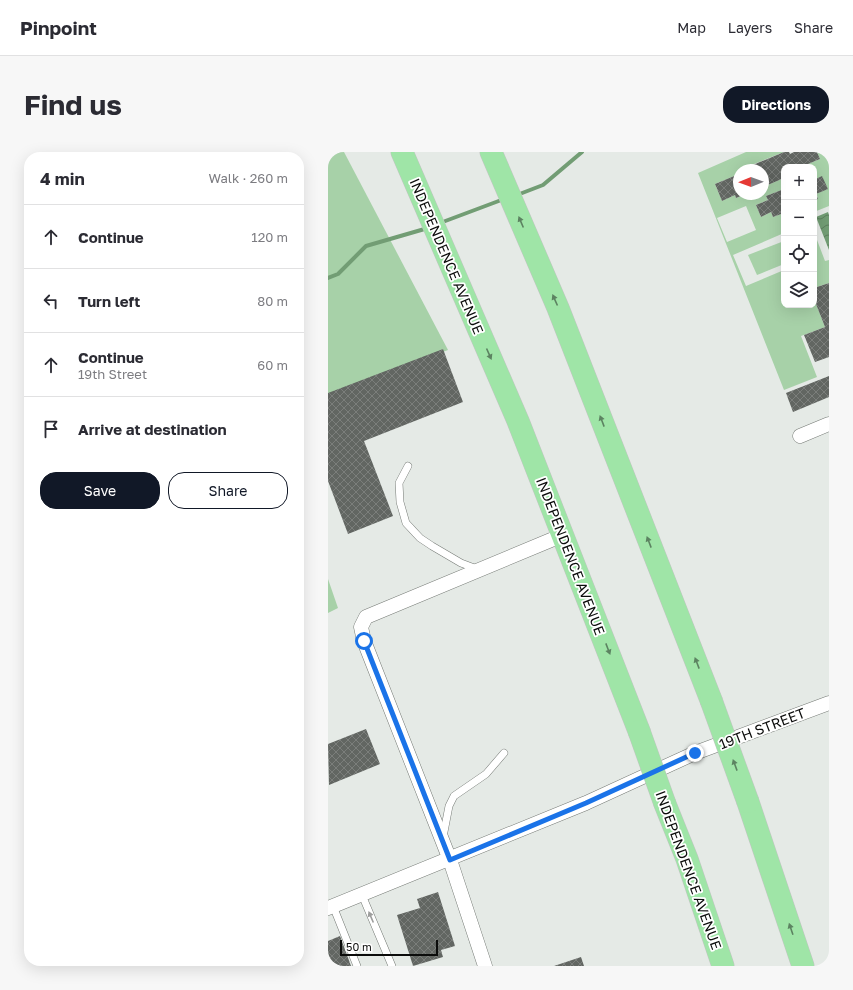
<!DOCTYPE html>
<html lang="en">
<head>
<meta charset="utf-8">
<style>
  :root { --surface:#fff; --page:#f7f7f7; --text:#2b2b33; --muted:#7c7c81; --line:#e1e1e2; --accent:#111827 }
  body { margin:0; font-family:"Golos Text",sans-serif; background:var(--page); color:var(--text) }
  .controls { position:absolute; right:12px; top:12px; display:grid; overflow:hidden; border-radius:8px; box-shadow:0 4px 16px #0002 }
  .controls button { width:36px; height:36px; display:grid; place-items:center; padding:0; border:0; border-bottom:1px solid var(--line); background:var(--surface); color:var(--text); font:20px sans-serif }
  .compass { position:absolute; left:405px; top:12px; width:36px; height:36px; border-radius:50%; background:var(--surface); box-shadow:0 4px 16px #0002; rotate:269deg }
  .scale { position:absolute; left:12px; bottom:10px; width:98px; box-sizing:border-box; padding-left:4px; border:2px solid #0b0c0b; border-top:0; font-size:11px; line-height:14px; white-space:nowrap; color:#0b0c0b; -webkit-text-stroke:3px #fff; paint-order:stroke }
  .stop { position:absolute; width:12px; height:12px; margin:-9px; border:3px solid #1a73e8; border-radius:50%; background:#fff }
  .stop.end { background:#1a73e8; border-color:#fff; box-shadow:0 1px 4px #0008 }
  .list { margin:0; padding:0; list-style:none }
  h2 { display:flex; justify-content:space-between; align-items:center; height:52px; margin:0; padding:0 16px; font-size:17px }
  h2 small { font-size:13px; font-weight:400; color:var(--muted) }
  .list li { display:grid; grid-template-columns:26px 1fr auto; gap:12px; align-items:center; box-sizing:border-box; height:64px; padding:0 16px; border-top:1px solid var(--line) }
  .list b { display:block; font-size:15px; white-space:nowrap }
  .list p { margin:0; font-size:13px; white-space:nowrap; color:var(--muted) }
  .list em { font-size:13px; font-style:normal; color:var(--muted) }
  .actions { display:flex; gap:8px; padding:12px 16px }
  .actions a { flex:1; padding:9px 0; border:1px solid var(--accent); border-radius:16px; text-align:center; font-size:14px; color:var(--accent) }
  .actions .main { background:var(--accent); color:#fff }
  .icon { flex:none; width:22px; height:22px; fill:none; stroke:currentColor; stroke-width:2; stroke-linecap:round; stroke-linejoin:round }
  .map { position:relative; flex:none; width:501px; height:814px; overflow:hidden; border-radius:16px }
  header { display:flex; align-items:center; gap:24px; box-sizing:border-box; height:56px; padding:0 20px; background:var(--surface); border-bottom:1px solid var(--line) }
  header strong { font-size:19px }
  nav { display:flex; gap:22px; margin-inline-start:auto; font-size:14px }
  .intro { display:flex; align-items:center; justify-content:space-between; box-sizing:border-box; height:96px; padding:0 24px }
  h1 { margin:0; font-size:28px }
  .button { padding:10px 18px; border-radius:16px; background:var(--accent); color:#fff; font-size:14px; font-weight:700 }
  main { display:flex; gap:24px; padding:0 24px }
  aside { flex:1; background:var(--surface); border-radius:16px; box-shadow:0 4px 16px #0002 }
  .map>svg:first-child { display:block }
  .green { fill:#a7d1a8; fill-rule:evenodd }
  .water { fill:url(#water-waves) }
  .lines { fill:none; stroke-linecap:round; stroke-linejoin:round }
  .stream { stroke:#729d74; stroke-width:4 }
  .building { fill:url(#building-cross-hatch) }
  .lane-casing { stroke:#747974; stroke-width:8 }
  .street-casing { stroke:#747974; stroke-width:15 }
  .primary-casing { stroke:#c4c5c4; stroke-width:23 }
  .lane { stroke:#fff; stroke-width:7 }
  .street { stroke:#fff; stroke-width:14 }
  .primary { stroke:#9fe5a7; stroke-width:22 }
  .primary-bridge-casing { stroke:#c4c5c4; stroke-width:23; stroke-linecap:butt }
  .primary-bridge { stroke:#9fe5a7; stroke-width:22 }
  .oneway { fill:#5c8361 }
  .oneway2 { fill:#9d9e9d }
  .route { stroke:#1a73e8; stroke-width:5 }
  .labels { text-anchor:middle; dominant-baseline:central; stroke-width:3.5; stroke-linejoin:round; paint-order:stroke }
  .street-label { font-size:14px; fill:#0b0c0b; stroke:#fff }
</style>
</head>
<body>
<header>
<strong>Pinpoint</strong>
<nav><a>Map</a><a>Layers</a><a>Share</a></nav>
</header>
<div class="intro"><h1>Find us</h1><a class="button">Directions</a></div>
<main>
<aside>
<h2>4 min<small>Walk · 260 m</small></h2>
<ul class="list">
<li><svg class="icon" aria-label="ahead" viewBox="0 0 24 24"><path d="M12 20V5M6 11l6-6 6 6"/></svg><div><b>Continue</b></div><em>120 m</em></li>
<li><svg class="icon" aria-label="left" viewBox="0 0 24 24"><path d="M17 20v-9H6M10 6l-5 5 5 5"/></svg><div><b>Turn left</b></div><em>80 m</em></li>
<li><svg class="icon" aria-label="ahead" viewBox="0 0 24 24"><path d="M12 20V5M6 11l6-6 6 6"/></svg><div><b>Continue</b><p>19th Street</p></div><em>60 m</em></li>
<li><svg class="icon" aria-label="arrive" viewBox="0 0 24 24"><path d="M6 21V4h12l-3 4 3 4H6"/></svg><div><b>Arrive at destination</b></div></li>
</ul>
<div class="actions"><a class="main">Save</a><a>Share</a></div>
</aside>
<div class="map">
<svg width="501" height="814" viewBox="0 0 501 814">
  <defs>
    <pattern id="water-waves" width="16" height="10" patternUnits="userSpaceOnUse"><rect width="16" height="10" fill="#729d74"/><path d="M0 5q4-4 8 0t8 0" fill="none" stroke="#5c7e5d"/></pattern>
    <pattern id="building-cross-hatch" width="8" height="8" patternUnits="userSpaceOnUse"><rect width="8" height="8" fill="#626662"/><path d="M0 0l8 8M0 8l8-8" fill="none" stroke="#7b7e7b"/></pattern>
  </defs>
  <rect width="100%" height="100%" fill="#e5eae6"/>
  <!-- green -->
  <g class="green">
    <path d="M0,0H16L120,198L0,245Z"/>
    <path d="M418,0H456L411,18V22L387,32L394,49L407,43L408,46L418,42H435V35L456,26V37L438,44L440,48L428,53L433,65L443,60L445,65L456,61V81L405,103L418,134L456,118V153H486V147L497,175L473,184L489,225L456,238L370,21ZM418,54L428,78L399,90L389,66Z"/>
    <path d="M489,0H497L501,11V54L486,60V48L490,46L488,42L499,37L494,25L487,28L486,15H481L480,12L492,7Z"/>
    <path d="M486,80L497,109L501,108V131L486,136Z"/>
    <path d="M456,89V112L429,123L420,103Z"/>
    <path d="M0,427L10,456L0,461Z"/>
  </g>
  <!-- water -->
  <path class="water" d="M500,60L501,63V98L488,65Z"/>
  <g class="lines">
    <!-- stream -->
    <g class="stream">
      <path d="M189,43L215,33L254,0"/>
      <path d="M112,71L176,47"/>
      <path d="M0,126L10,122L38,94L100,76"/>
    </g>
  </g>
  <!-- building -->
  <g class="building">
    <path d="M456,0H461L462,2L466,0H489L492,7L480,12L481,15H456V26L435,35V18H413Z"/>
    <path d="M411,22V42H418L408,46L407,43L394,49L387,32Z"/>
    <path d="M494,24L500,37L488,42L490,47L486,48V28Z"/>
    <path d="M456,37V61L445,65L443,60L433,65L428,53L440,48L438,44Z"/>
    <path d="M501,131V205L487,210L476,183L497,175L486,147V136Z"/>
    <path d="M115,197L135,250L36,289L65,364L20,382L0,329V241Z"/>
    <path d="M501,224V245L465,260L458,241Z"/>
    <path d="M38,577L52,612L1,633L0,592Z"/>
    <path d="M110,740L127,794L113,798L115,805L85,814L69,763L92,756L89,747Z"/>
    <path d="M12,784L23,814H0V789Z"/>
    <path d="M253,805L256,814H226Z"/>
  </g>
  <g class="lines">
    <defs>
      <g id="lane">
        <path d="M80,314L71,331L72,350L78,371L92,386L104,394L133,411L149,417"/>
        <path d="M115,685L121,654L126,644L158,622L176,601"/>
        <path d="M34,743L64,814"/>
        <path d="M5,754L29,814"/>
      </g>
      <g id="street">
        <path d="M472,284L501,272"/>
        <path d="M0,756L258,651L367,601L501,551"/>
        <path d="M157,814L122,708L36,489L33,475L38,465L235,383"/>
      </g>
      <g id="primary">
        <path d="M74,0L190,269L311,579"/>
        <path d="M163,0L230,156L383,548"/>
        <path d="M420,650L475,814"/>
        <path d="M337,652L359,707L395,814"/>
      </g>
    </defs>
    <!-- lane casing -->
    <use href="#lane" class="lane-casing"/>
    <!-- street casing -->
    <use href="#street" class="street-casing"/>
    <!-- primary casing -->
    <use href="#primary" class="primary-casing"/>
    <!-- lane -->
    <use href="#lane" class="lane"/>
    <!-- street -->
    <use href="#street" class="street"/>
    <!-- primary -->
    <use href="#primary" class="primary"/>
    <defs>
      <g id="primary-bridge">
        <path d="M383,548L420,650"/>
        <path d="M311,579L337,652"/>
      </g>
    </defs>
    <!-- primary-bridge casing -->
    <use href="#primary-bridge" class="primary-bridge-casing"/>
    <!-- primary-bridge -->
    <use href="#primary-bridge" class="primary-bridge"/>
  </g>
  <!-- one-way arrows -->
  <defs><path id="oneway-solid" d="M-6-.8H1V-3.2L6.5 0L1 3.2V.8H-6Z"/></defs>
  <g class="oneway">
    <use href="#oneway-solid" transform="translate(193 70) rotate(-113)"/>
    <use href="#oneway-solid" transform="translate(227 148) rotate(-114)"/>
    <use href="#oneway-solid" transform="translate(161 202) rotate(66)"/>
    <use href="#oneway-solid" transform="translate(274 269) rotate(-111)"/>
    <use href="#oneway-solid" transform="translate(321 390) rotate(-111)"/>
    <use href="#oneway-solid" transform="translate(280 497) rotate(69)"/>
    <use href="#oneway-solid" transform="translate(369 511) rotate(-111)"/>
    <use href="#oneway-solid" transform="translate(407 613) rotate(-110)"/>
    <use href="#oneway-solid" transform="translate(463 777) rotate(-109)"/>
  </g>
  <use class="oneway2" href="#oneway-solid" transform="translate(43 765) rotate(-113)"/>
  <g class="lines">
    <!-- route -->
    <path class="route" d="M36,489L122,708L258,651L367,601"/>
  </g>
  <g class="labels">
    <!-- street labels -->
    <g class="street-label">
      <text transform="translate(119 104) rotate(67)">INDEPENDENCE AVENUE</text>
      <text transform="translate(243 404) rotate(69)">INDEPENDENCE AVENUE</text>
      <text transform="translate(434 576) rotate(-21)">19TH STREET</text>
      <text transform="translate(361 718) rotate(70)">INDEPENDENCE AVENUE</text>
    </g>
  </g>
</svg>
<div class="controls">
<button>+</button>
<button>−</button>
<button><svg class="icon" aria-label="locate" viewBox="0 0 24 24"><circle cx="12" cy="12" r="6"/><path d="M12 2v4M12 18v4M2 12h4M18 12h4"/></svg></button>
<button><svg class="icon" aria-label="layers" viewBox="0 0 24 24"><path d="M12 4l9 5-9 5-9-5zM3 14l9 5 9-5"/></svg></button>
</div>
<svg class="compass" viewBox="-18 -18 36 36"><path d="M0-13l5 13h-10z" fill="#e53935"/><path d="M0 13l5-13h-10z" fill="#7c7c81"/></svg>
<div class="scale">50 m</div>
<div class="stop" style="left:36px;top:489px"></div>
<div class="stop end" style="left:367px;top:601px"></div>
</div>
</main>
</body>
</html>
